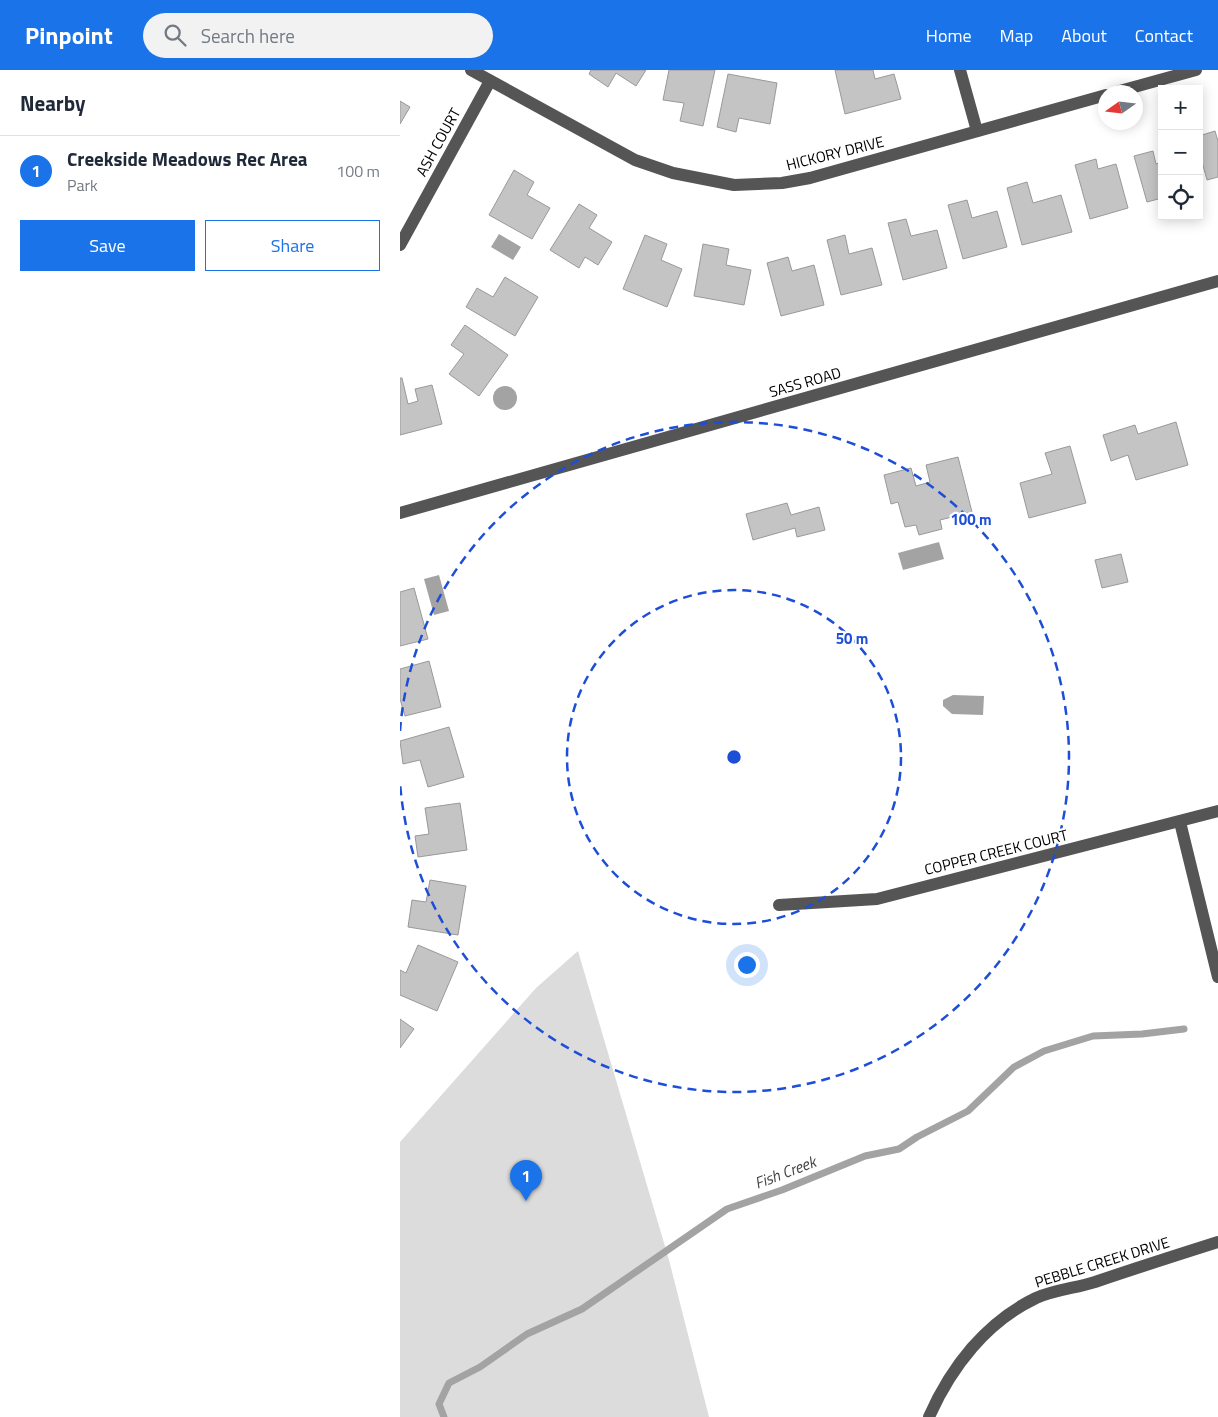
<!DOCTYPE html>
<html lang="en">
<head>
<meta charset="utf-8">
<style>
  :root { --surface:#fff; --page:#f2f2f3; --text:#1f2937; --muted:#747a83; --line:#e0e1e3; --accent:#1a73e8 }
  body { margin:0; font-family:"Titillium Web",sans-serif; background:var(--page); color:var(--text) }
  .controls { position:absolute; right:15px; top:15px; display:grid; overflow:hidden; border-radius:0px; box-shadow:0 2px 12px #0003 }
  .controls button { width:45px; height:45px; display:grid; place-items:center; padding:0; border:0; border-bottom:1px solid var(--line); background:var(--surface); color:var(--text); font:25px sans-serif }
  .compass { position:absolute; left:698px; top:15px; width:45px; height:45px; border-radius:50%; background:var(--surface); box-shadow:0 2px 12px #0003; rotate:256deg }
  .you { position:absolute; left:346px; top:894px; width:18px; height:18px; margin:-12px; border:4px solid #fff; border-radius:50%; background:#1a73e8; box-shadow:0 0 0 8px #1a73e833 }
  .badge { display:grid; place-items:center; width:32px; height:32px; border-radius:50%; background:var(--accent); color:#fff; font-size:16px; font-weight:700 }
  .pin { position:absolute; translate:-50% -41px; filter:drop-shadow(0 1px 2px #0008) }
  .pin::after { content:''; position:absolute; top:26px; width:18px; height:15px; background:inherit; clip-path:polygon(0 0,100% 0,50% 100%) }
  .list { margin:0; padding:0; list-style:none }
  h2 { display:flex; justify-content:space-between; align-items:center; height:65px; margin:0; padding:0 20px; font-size:21px }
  h2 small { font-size:16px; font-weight:400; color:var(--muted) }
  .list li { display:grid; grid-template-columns:32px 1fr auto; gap:15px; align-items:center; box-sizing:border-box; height:70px; padding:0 20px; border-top:1px solid var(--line) }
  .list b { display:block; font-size:19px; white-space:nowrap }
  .list p { margin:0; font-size:16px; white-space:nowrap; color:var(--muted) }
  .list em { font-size:16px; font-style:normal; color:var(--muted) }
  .actions { display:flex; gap:10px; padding:15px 20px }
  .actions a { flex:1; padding:11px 0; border:1px solid var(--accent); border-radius:0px; text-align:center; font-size:18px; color:var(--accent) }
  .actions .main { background:var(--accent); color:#fff }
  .icon { flex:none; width:28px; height:28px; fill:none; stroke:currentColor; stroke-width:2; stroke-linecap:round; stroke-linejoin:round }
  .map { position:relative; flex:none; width:818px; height:1347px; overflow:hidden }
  header { display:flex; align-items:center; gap:30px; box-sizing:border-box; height:70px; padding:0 25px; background:var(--accent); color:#fff }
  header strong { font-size:24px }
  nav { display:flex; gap:28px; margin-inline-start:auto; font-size:18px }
  .search { width:350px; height:45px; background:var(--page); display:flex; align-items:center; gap:12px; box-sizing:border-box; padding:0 18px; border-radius:28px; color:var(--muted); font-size:19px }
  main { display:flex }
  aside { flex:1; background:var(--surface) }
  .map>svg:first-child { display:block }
  .green { fill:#dcdcdc }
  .water { fill:#a3a3a3 }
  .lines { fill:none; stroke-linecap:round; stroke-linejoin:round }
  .stream { stroke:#a3a3a3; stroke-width:7 }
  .building { fill:#c4c4c4; stroke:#999 }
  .minor { stroke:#555; stroke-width:12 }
  .ring { fill:none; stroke:#1d4ed8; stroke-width:2.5; stroke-dasharray:9 6 }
  .labels { text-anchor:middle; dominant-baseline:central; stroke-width:4.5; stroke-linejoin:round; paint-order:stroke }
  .street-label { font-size:15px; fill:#000; stroke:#fff }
  .water-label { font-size:16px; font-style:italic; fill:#444; stroke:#fff }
  .centre { fill:#1d4ed8; stroke:#fff; stroke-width:2.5 }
  .ring-label { font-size:15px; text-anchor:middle; font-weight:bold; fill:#1d4ed8; stroke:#fff; stroke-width:4.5; stroke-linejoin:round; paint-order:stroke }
</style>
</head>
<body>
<header>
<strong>Pinpoint</strong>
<div class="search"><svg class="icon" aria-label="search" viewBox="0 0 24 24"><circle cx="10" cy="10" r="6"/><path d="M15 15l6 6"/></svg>Search here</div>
<nav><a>Home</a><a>Map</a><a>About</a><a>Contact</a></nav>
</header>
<main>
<aside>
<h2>Nearby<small></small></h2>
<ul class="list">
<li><span class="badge">1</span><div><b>Creekside Meadows Rec Area</b><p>Park</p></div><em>100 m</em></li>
</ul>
<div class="actions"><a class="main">Save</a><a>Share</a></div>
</aside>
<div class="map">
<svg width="818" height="1347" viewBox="0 0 818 1347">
  <rect width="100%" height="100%" fill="#fff"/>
  <!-- green -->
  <path class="green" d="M178,881L269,1190L309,1347H0V1072L136,918Z"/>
  <!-- water -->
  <g class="water">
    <path d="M99,164L121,177L113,190L91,177Z"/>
    <circle cx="105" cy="328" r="12"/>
    <path d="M539,472L544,489L503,500L498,483Z"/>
    <path d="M39,505L49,541L34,545L24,509Z"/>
    <path d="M553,625L584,626L583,645L552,644L543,636V630Z"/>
  </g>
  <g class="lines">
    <!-- stream -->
    <path class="stream" d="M44,1347L39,1334L49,1313L80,1297L127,1264L182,1239L327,1139L382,1120L465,1086L499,1079L517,1067L568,1041L614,997L644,981L693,966L742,964L784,959"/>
  </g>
  <!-- building -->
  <g class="building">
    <path d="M191,0H246L236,16L216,3L208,17L189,4Z"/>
    <path d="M269,0H315L303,56L280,51L284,33L263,30Z"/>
    <path d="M435,0H473L475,9L494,4L501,29L445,44Z"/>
    <path d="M328,4L377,13L370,54L339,48L336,62L317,57Z"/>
    <path d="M0,31L10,37L0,54Z"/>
    <path d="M815,61L818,71V107L807,110L799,81V66Z"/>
    <path d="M753,81L756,94L762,92V128L747,132L734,86Z"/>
    <path d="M696,89L698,99L716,94L728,138L690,149L675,95Z"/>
    <path d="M114,100L134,112L127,125L150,138L132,169L89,145Z"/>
    <path d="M627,112L633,133L661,125L672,162L622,175L607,118Z"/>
    <path d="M567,130L572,148L597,141L607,177L563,189L548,135Z"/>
    <path d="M179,134L197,145L189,158L212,172L198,195L185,187L179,198L150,180Z"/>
    <path d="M506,149L511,166L537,160L547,198L503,210L488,153Z"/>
    <path d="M245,165L267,174L261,190L282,199L267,237L223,219Z"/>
    <path d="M445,165L449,184L472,178L482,215L441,225L427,170Z"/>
    <path d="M303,174L329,179L326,195L351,200L344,235L294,226Z"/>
    <path d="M388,187L392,201L414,195L424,235L381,246L367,193Z"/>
    <path d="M105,207L138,227L115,266L66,237L77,218L93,227Z"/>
    <path d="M65,255L108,285L79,326L49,304L64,284L51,275Z"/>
    <path d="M0,308H2L8,334L18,331L15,319L32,315L42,354L0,365Z"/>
    <path d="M776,352L788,395L736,410L728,385L711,391L703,365L735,355L738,364Z"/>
    <path d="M670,376L686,433L629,448L620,413L652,404L645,383Z"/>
    <path d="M558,387L572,442L540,450L542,459L519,465L516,455L505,457L498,432L491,434L484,405L511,398L516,416L530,412L526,395Z"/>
    <path d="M387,433L391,445L419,437L425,460L397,467L395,458L353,470L346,444Z"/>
    <path d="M721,484L728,512L702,518L695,490Z"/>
    <path d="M14,518L28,569L0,576V522Z"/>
    <path d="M29,591L41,637L5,646L0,629V599Z"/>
    <path d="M49,657L64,707L28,717L20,690L3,694L0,671Z"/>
    <path d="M60,733L67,780L18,787L15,766L29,764L25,738Z"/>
    <path d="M30,810L66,816L58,865L8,857L12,830L26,832Z"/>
    <path d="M18,875L58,892L37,941L0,925V900L6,903Z"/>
    <path d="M0,949L14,959L0,978Z"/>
  </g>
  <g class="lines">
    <!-- minor -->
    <g class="minor">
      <path d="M71,0L235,90L273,103L334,115L382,113L410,108L706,25"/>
      <path d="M560,0L577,61"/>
      <path d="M716,22L796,0"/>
      <path d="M0,175L90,11"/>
      <path d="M0,443L818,211"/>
      <path d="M780,752L818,907"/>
      <path d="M379,835L477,829L818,741"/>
      <path d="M529,1347C551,1297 586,1252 636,1228C654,1220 676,1218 695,1212C736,1198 777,1185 818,1172"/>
    </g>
  </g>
  <!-- distance rings -->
  <g class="ring">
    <circle cx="334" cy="687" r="167"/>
    <path d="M0 661A335 335 0 1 1 0 713"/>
  </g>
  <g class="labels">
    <!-- street labels -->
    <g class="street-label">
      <text transform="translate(38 72) rotate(-61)">ASH COURT</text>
      <text transform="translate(435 83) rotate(-14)">HICKORY DRIVE</text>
      <text transform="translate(405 312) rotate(-16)">SASS ROAD</text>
      <text transform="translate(596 782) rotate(-14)">COPPER CREEK COURT</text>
      <text transform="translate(702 1192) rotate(-17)">PEBBLE CREEK DRIVE</text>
    </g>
    <!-- water labels -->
    <g class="water-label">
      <text transform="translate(385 1102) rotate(-21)">Fish Creek</text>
    </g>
  </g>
  <circle cx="334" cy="687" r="8" class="centre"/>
  <g class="ring-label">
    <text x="571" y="455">100 m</text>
    <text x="452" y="574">50 m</text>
  </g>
</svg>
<div class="controls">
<button>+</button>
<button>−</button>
<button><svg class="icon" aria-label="locate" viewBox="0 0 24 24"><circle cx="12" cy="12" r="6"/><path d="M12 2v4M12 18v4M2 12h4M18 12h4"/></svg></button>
</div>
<svg class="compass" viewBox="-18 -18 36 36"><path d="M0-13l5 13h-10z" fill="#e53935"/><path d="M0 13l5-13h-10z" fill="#747a83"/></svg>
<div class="you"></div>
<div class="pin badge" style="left:126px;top:1131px">1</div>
</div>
</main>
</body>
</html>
